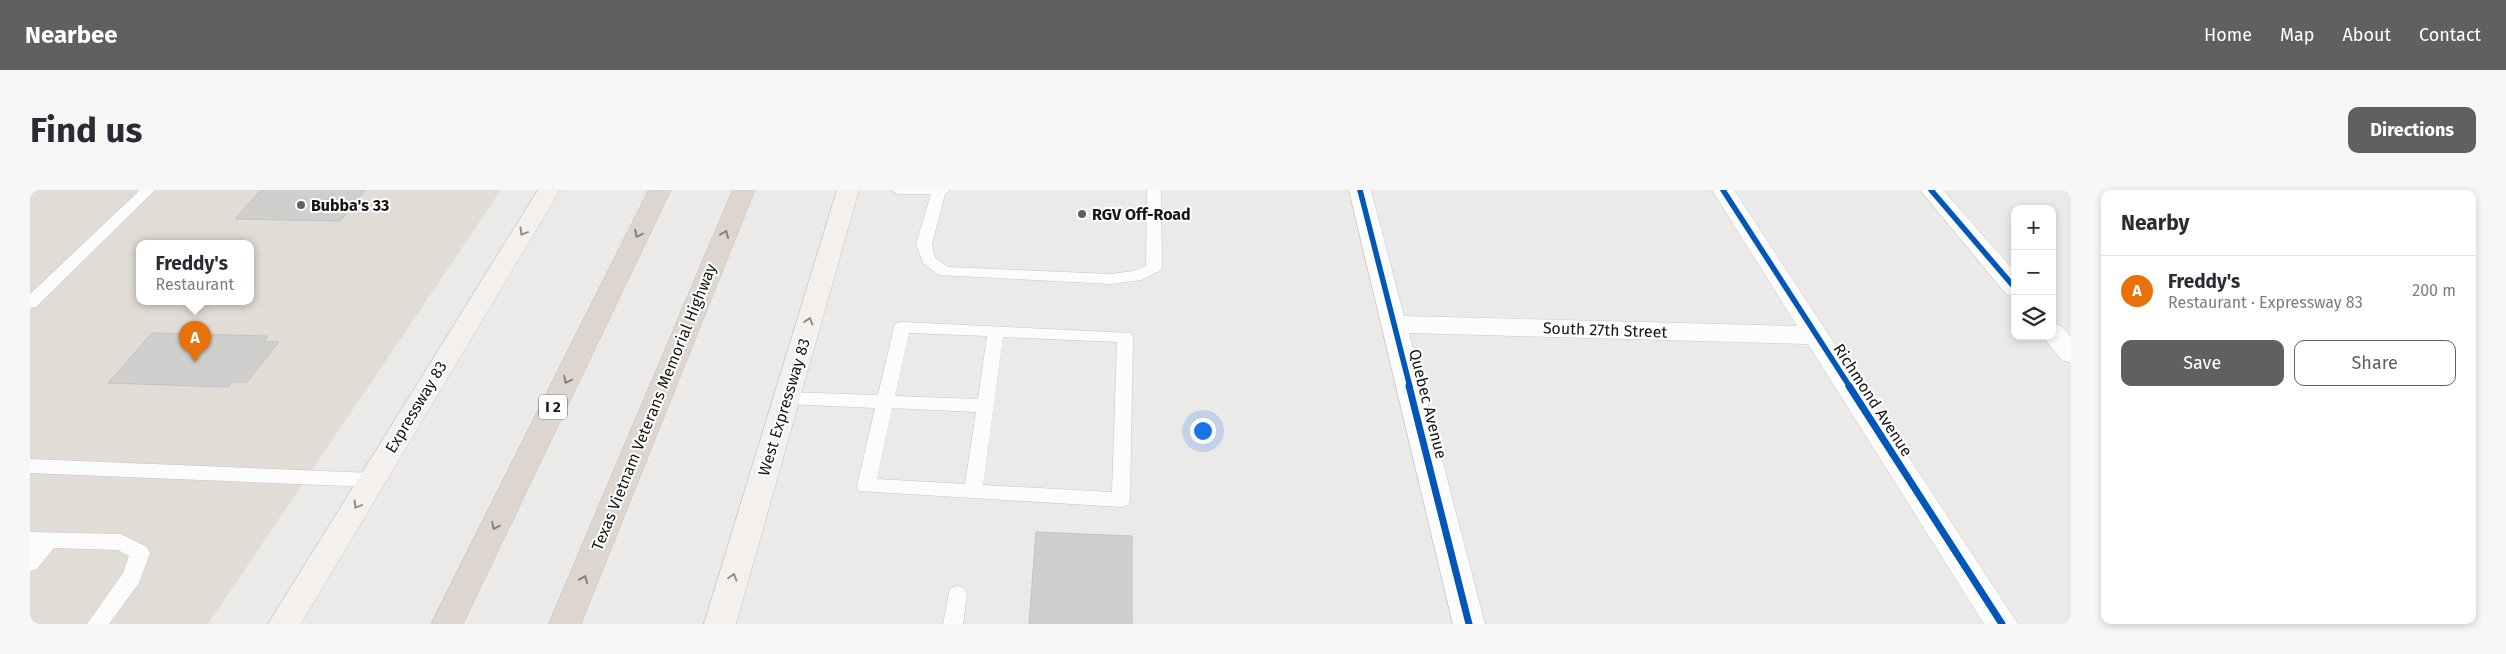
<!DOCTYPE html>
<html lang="en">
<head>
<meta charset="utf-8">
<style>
  :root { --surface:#fff; --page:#f7f7f7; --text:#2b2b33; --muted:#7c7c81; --line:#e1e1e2; --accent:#61605e }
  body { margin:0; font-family:"Fira Sans",sans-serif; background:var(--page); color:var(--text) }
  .controls { position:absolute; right:15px; top:15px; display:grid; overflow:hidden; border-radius:10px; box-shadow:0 2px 8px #0003 }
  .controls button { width:45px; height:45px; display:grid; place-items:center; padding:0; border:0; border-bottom:1px solid var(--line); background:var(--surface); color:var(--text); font:25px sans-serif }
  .you { position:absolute; left:1172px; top:240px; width:18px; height:18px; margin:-12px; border:4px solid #fff; border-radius:50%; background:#1a73e8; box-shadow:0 0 0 8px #1a73e833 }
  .badge { display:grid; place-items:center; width:32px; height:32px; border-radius:50%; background:var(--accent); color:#fff; font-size:16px; font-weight:700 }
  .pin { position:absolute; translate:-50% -41px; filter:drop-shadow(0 1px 2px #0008) }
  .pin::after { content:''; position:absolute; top:26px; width:18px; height:15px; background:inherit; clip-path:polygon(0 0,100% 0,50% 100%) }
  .popup { position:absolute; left:106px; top:50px; width:118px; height:65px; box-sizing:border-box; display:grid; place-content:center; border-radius:10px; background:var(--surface); filter:drop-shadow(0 1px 4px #0005); font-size:16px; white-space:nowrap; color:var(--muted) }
  .popup b { font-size:19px; color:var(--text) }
  .popup::after { content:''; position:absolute; left:50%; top:100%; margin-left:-10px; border:10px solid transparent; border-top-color:var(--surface) }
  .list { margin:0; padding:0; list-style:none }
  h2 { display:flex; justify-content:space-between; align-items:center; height:65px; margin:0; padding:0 20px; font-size:21px }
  h2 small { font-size:16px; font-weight:400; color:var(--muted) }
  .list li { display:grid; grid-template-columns:32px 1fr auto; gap:15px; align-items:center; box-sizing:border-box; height:70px; padding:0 20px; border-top:1px solid var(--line) }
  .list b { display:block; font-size:19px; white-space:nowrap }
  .list p { margin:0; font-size:16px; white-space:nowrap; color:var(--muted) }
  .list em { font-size:16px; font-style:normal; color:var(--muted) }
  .actions { display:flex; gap:10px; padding:15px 20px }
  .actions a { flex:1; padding:11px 0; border:1px solid var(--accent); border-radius:10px; text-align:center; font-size:18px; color:var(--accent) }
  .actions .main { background:var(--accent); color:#fff }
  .icon { flex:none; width:28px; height:28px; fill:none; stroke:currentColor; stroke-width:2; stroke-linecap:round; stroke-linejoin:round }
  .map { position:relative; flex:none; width:2041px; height:434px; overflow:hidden; border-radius:10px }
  header { display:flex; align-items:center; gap:30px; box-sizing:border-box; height:70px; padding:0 25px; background:var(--accent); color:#fff }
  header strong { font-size:24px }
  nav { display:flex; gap:28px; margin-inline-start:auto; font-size:18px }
  .intro { display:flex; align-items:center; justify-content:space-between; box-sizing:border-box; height:120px; padding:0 30px }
  h1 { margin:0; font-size:35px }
  .button { padding:12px 22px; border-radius:10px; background:var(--accent); color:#fff; font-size:18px; font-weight:700 }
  main { display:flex; gap:30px; padding:0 30px }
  aside { flex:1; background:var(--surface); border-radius:10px; box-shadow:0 2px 8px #0003 }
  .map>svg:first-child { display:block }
  .built { fill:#e1dcd5; fill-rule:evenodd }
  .building { fill:#d0cfce; stroke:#c3c2c0 }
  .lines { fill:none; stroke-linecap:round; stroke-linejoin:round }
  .service-casing { stroke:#c7c6c4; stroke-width:1 }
  .minor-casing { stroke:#c7c6c4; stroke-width:1 }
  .tertiary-casing { stroke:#c7c6c4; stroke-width:1 }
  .secondary-casing { stroke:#c7c6c4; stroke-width:1 }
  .motorway-casing { stroke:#c5c5c4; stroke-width:1 }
  .service { fill:#fcfcfc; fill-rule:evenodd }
  .minor { fill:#fcfcfc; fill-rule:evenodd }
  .tertiary { fill:#fcfcfc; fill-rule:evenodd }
  .secondary { fill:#f3f0ee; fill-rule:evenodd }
  .motorway { fill:#ded6ce; fill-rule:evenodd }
  .cycleway-far1-casing { stroke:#fff; stroke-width:8 }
  .cycleway-casing { stroke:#fff; stroke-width:10 }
  .cycleway-far1 { stroke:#0057b8; stroke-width:5.5 }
  .cycleway { stroke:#0057b8; stroke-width:7 }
  .oneway { stroke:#908e8c }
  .oneway2 { stroke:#84807a }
  .poi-dot { fill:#61605e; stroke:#fff; stroke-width:2 }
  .labels { text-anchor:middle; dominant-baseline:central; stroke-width:4; stroke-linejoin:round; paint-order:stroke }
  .shield { fill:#fff; stroke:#5c5c5a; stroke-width:1 }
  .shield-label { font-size:15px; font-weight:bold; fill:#161614 }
  .poi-label { font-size:16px; font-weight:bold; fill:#161614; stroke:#fff; text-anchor:start }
  .street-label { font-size:16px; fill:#161614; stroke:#fff }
</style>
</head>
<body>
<header>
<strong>Nearbee</strong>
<nav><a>Home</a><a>Map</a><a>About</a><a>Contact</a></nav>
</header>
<div class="intro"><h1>Find us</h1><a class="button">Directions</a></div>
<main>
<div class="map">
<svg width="2041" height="434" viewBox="0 0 2041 434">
  <rect width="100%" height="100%" fill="#eceae8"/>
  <!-- built -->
  <path class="built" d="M0,0H471L178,434H0ZM110,53H220V111H110Z"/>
  <!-- building -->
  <g class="building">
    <path d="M231,0H335L310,31L205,29Z"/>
    <path d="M122,143L238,146L234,151L249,152L217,192H202L199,197L78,193Z"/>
    <path d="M1006,342L1102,346V434H999Z"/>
  </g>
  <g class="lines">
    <defs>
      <g id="service">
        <path d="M110,0H125L6,117L0,118V104Z"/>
        <path d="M861,0H920L915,4L902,54L905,68L918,77L1081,84L1103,81L1116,76L1117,0H1131L1132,78L1129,81L1111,90L1081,94L909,85L893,73L886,54L901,4H868Z"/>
        <path d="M872,132L1101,143L1103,147L1100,310L1098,315L1091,317L829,301L827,296L845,218L756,214L750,212L747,208L750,204L756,202L848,205L864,137L866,133ZM879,143L957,146L948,209L865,206ZM973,147L1087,152L1082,302L953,295ZM862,218L946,222L935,294L847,289Z"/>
        <path d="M0,269L342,283L349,285L351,290L349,295L342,297L0,283Z"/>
        <path d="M0,342L91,344L117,357L120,363L109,393L79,434H57L93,383L99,366L88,360L24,358L7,379L0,381Z"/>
        <path d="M927,396L934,398L937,404L933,434H913L920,398Z"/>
      </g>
      <path id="minor" d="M1319,0H1341L1374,126L1767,136L1682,0H1704L1988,434H1954L1778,154L1379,143L1455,434H1423Z"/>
      <g id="tertiary">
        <path d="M1890,0H1913L1985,82V106L1976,104Z"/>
        <path d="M2022,133L2031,136L2041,147V173L2032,170L2012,146H2022Z"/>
      </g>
      <g id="secondary">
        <path d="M508,0H530L271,434H238Z"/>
        <path d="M807,0H829L706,434H674Z"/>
      </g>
      <g id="motorway">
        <path d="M619,0H641L433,434H401Z"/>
        <path d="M703,0H725L551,434H519Z"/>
      </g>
    </defs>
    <!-- service casing -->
    <use href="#service" class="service-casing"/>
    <!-- minor casing -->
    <use href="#minor" class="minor-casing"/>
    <!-- tertiary casing -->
    <use href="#tertiary" class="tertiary-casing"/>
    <!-- secondary casing -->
    <use href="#secondary" class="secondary-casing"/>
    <!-- motorway casing -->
    <use href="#motorway" class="motorway-casing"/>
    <!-- service -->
    <use href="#service" class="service"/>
    <!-- minor -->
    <use href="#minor" class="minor"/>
    <!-- tertiary -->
    <use href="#tertiary" class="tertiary"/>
    <!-- secondary -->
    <use href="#secondary" class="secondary"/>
    <!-- motorway -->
    <use href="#motorway" class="motorway"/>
    <defs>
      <g id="cycleway-far1">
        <path d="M1330,0L1380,197"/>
        <path d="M1693,0L1820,197"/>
        <path d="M1901,0L1985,98"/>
      </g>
      <g id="cycleway">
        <path d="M1379,196L1439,434"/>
        <path d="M1819,196L1972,434"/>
      </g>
    </defs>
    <!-- cycleway-far1 casing -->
    <use href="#cycleway-far1" class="cycleway-far1-casing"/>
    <!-- cycleway casing -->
    <use href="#cycleway" class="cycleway-casing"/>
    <!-- cycleway-far1 -->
    <use href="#cycleway-far1" class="cycleway-far1"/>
    <!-- cycleway -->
    <use href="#cycleway" class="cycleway"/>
  </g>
  <!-- one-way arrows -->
  <defs><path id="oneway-chevron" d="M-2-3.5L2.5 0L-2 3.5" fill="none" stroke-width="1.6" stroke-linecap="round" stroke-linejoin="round" transform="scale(1.25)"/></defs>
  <g class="oneway">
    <use href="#oneway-chevron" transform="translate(493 42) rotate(121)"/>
    <use href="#oneway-chevron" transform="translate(779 131) rotate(-73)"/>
    <use href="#oneway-chevron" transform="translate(327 315) rotate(121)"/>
    <use href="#oneway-chevron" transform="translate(703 387) rotate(-74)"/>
  </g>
  <g class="oneway2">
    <use href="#oneway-chevron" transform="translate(608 44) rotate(116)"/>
    <use href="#oneway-chevron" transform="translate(695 44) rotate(-68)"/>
    <use href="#oneway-chevron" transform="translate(537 190) rotate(116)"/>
    <use href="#oneway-chevron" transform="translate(465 336) rotate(116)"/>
    <use href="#oneway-chevron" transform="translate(554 389) rotate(-68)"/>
  </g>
  <!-- markers -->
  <g class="poi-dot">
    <circle cx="271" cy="15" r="5"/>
    <circle cx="1052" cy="24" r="5"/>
  </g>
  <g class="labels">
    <!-- shield labels -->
    <rect class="shield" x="509" y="204.5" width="28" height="25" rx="4"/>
    <g class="shield-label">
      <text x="523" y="217">I 2</text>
    </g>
    <!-- poi labels -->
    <g class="poi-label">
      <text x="281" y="15">Bubba's 33</text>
      <text x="1062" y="24">RGV Off-Road</text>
    </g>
    <!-- street labels -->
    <g class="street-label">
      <text transform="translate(1575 140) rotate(2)">South 27th Street</text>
      <text transform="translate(1843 210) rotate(57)">Richmond Avenue</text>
      <text transform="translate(1398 214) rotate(76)">Quebec Avenue</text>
      <text transform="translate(386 217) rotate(-59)">Expressway 83</text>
      <text transform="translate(624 217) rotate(-68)">Texas Vietnam Veterans Memorial Highway</text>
      <text transform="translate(754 217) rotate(-73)">West Expressway 83</text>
    </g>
  </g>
</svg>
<div class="controls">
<button>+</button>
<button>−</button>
<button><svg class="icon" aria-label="layers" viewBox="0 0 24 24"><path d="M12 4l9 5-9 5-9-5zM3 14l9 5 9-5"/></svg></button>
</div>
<div class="you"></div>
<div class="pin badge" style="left:165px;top:172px;background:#e8710a">A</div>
<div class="popup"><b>Freddy's</b>Restaurant</div>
</div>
<aside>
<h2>Nearby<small></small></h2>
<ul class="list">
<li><span class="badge" style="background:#e8710a">A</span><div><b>Freddy's</b><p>Restaurant · Expressway 83</p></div><em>200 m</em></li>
</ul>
<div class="actions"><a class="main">Save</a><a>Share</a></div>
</aside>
</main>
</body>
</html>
